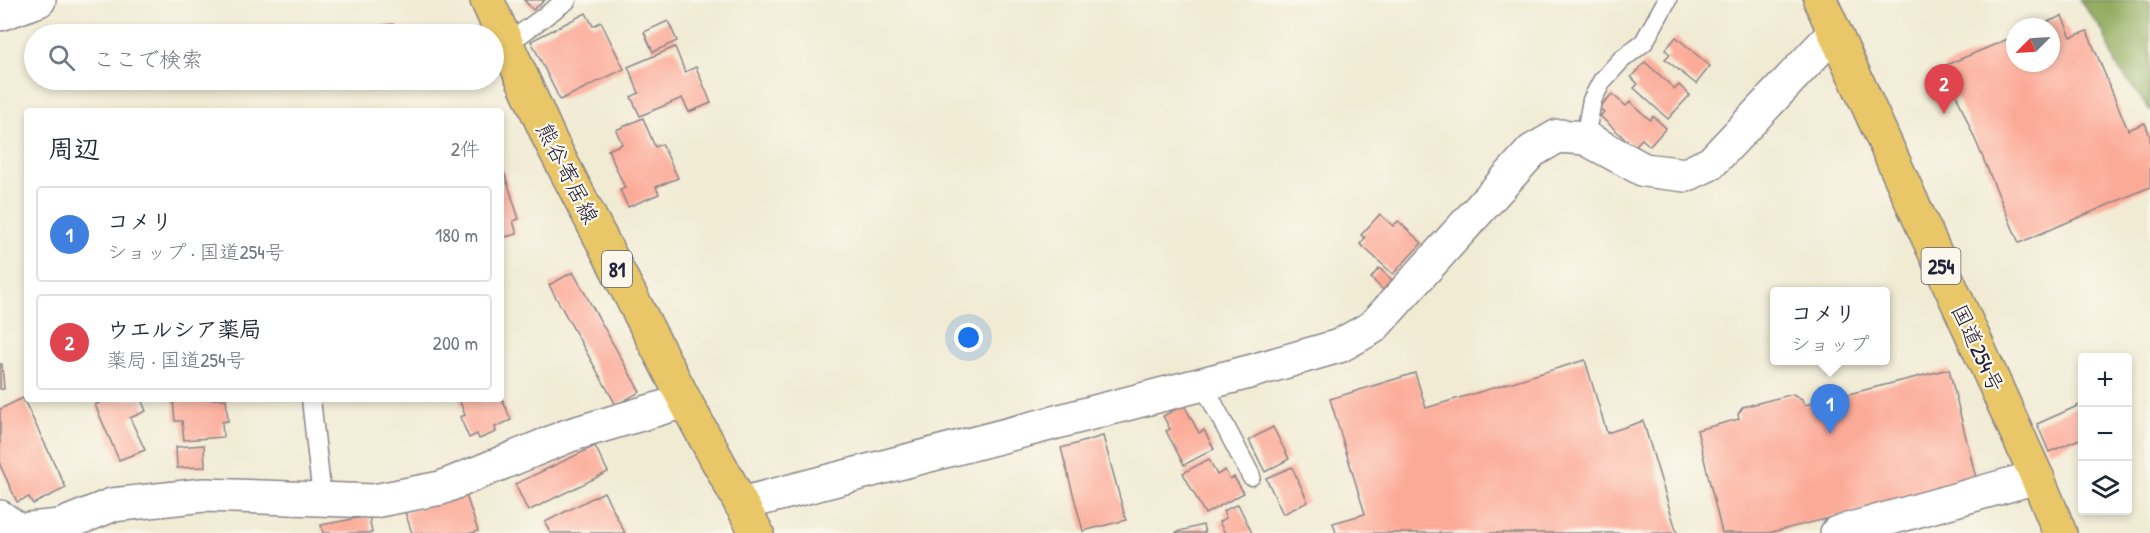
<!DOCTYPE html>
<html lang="ja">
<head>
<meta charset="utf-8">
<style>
  :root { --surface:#fff; --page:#f6f6f7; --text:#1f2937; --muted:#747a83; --line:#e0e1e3; --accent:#b45309 }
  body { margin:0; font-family:"Patrick Hand","Klee One",sans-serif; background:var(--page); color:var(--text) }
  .controls { position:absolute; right:18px; bottom:18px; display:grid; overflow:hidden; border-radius:6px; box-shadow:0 3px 9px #0003 }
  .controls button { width:54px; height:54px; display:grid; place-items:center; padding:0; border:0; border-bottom:2px solid var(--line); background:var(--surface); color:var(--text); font:30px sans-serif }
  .compass { position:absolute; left:2006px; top:18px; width:54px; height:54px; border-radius:50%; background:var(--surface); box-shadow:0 3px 9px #0003; rotate:246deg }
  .you { position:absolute; left:969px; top:338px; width:21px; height:21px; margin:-15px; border:4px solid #fff; border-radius:50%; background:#1a73e8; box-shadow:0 0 0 9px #1a73e833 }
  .badge { display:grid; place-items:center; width:39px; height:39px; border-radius:50%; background:var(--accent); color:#fff; font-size:20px; font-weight:700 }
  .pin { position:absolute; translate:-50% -50px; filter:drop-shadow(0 2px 3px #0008) }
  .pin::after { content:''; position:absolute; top:32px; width:21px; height:18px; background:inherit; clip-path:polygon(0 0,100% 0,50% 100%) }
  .popup { position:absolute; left:1770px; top:287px; width:120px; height:78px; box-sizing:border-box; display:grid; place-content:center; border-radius:6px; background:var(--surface); filter:drop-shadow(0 2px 4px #0005); font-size:20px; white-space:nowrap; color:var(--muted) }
  .popup b { font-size:22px; color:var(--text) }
  .popup::after { content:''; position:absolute; left:50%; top:100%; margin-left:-12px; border:12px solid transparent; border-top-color:var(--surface) }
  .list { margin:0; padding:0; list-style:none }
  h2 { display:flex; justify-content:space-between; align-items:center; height:78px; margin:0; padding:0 24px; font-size:26px }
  h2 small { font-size:20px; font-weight:400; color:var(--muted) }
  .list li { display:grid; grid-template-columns:39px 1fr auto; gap:18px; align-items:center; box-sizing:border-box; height:96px; margin:0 12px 12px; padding:0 12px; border:2px solid var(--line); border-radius:6px }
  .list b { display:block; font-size:22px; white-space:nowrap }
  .list p { margin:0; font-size:20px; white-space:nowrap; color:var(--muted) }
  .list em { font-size:20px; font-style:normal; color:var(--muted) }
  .icon { flex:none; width:33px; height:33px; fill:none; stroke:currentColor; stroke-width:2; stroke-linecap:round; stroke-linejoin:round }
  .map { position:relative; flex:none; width:2150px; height:533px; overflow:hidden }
  .search { position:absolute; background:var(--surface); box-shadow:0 3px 9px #0003; left:24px; top:24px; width:480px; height:66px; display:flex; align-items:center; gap:15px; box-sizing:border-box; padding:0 21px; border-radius:33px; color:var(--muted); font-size:22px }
  .panel { position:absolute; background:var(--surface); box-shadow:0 3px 9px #0003; left:24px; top:108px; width:480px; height:294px; border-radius:6px }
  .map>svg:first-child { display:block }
  .forest { fill:#8fab5d; stroke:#58664c; stroke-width:1.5 }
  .building { fill:#fcaa98 }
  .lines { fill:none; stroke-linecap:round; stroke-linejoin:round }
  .lane-casing { stroke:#8a8688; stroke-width:21 }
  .street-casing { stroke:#8a8688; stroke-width:36 }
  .primary-casing { stroke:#8a8688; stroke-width:36 }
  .highway-casing { stroke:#8a8688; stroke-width:36 }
  .lane { stroke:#fff; stroke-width:18 }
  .street { stroke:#fff; stroke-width:33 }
  .primary { stroke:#e9c769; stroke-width:33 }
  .highway { stroke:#e9c769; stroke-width:33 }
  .labels { text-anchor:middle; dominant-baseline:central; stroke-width:4.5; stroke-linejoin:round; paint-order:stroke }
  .shield { fill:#fbf7ec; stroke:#636270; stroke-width:1.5 }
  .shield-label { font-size:21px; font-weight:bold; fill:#22223b }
  .street-label { font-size:22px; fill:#22223b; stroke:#fbf7ec }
</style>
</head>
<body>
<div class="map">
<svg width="2150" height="533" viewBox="0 0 2150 533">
  <rect width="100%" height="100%" fill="#fbf7ec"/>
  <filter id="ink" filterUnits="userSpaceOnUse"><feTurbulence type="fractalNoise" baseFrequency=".0167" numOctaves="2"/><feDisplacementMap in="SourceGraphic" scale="12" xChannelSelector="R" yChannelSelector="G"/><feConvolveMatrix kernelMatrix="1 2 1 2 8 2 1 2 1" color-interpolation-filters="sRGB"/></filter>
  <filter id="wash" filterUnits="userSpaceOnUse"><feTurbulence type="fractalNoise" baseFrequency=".008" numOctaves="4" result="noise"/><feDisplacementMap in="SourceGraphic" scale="24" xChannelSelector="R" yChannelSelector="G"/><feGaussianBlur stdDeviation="1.35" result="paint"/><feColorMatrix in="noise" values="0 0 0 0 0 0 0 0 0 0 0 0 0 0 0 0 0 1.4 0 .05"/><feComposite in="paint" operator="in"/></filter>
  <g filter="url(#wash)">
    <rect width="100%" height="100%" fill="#f1ebd4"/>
    <!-- forest -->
    <path class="forest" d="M2079,0H2150V110L2115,64L2103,31Z"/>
    <g id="blocks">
      <!-- building -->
      <g class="building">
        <path d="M524,0H545L533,10Z"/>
        <path d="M586,13L593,26L601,22L624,69L560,100L531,41Z"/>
        <path d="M2062,16L2071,37L2087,31L2128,130L2145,123L2150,136V187L2019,243L1944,66L2015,36V63H2051V27H2035Z"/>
        <path d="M668,21L677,41L653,52L644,32Z"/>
        <path d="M393,24L395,34H361L360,29Z"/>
        <path d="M1676,37L1710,66L1696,84L1665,59L1670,54L1665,50Z"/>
        <path d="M675,47L685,72L696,67L711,103L689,112L682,98L640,116L631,97L639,93L628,67Z"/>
        <path d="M1645,62L1675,89L1679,85L1690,95L1668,119L1634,88L1638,84L1631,77Z"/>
        <path d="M1612,94L1626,106L1630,102L1650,120L1653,116L1666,128L1650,146L1642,139L1634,147L1600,116L1604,112L1599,108Z"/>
        <path d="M643,118L655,147L662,144L678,178L656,187L659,194L628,207L620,190L625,188L608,150L622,144L616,130Z"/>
        <path d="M503,169L519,219L513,221L517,234L501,238V170Z"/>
        <path d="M1380,214L1393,226L1398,221L1422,243L1393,274L1360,244L1365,238L1361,235Z"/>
        <path d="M1379,268L1392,280L1383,290L1371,278Z"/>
        <path d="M573,272L640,392L616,405L549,285Z"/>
        <path d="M1585,360L1607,433L1643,421L1677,533H1336L1333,523L1365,514L1330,399L1415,373L1426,408Z"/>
        <path d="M0,364H2L4,389H0Z"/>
        <path d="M1949,369L1977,482L1768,533H1722L1697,430L1739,419L1738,414L1743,407L1793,394L1802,399L1804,405Z"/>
        <path d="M23,398L66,488L33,504L29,497L17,502L0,465V409Z"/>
        <path d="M107,399H141L146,411L130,418L145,450L119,460L95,405Z"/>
        <path d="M173,399H226L228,421L222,422L223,437L184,440L182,421H175Z"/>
        <path d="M459,399H502L511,420L495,427L496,432L479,439L477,434L469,438L460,417L465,415Z"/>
        <path d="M2082,404V438L2049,452L2037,424Z"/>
        <path d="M1184,405L1199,433L1204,430L1214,449L1184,465L1166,431L1170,429L1163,416Z"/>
        <path d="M1273,427L1289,459L1265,472L1249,440Z"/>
        <path d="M1103,436L1126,520L1083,531L1061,448Z"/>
        <path d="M204,445L205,467L177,468L176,447Z"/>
        <path d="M595,446L608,472L528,511L515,484Z"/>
        <path d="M1209,459L1217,475L1225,470L1230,479L1234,477L1244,493L1205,514L1183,473Z"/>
        <path d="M1292,467L1308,502L1283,514L1266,478Z"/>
        <path d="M465,492L478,531L472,533H412L405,512Z"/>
        <path d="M604,492L625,533H550L545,522Z"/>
        <path d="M1238,504L1252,533H1225L1219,522L1226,518L1223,511Z"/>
        <path d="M369,516L372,533H323L321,525Z"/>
        <path d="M1203,525L1205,533H1176V532Z"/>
      </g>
    </g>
  </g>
  <g filter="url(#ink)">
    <use href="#blocks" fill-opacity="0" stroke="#8a8688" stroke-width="1.5"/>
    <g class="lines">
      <defs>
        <g id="lane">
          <path d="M507,44L567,0"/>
          <path d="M1585,138L1592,100L1602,81L1621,60L1644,42L1667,0"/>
          <path d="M1203,384L1251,476"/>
          <path d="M311,399L322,498"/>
        </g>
        <g id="street">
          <path d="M0,14L39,0"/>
          <path d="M741,504L1249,372L1339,346L1373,327L1532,151L1558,136L1585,138L1644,170L1686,175L1711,163L1834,33"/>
          <path d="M0,517L19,530L60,526L112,505L204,495L374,501L441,488L570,435L685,401"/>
          <path d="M1837,533L2037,477"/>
        </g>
        <path id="primary" d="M487,0L550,140L685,401L757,533"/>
        <path id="highway" d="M1820,0L2037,477L2060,533"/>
      </defs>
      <!-- lane casing -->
      <use href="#lane" class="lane-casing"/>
      <!-- street casing -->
      <use href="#street" class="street-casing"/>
      <!-- primary casing -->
      <use href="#primary" class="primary-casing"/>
      <!-- highway casing -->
      <use href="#highway" class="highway-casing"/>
      <!-- lane -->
      <use href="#lane" class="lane"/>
      <!-- street -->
      <use href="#street" class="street"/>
      <!-- primary -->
      <use href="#primary" class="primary"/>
      <!-- highway -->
      <use href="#highway" class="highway"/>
    </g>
  </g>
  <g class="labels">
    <!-- shield labels -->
    <g class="shield">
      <rect x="1921.5" y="248" width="39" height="36" rx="4.5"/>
      <rect x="602" y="251" width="30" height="36" rx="4.5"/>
    </g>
    <g class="shield-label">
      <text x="1941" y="266">254</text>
      <text x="617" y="269">81</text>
    </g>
    <!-- street labels -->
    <g class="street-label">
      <text transform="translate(568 173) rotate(63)">熊谷寄居線</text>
      <text transform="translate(1978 348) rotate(65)">国道254号</text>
    </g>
  </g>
</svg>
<div class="controls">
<button>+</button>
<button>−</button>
<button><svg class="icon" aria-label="layers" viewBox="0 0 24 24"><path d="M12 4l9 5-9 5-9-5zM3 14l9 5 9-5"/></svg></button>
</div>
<svg class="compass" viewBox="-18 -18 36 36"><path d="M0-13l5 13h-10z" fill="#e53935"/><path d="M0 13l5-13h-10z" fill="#747a83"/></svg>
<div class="you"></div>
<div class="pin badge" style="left:1830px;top:434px;background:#3f7fe0">1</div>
<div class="popup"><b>コメリ</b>ショップ</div>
<div class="pin badge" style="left:1944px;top:114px;background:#e0444e">2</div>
<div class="search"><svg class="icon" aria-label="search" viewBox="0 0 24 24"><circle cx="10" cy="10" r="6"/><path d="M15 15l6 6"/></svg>ここで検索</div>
<section class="panel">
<h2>周辺<small>2件</small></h2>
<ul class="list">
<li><span class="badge" style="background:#3f7fe0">1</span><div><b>コメリ</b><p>ショップ · 国道254号</p></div><em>180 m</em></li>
<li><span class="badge" style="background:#e0444e">2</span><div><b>ウエルシア薬局</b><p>薬局 · 国道254号</p></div><em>200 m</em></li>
</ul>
</section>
</div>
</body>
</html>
